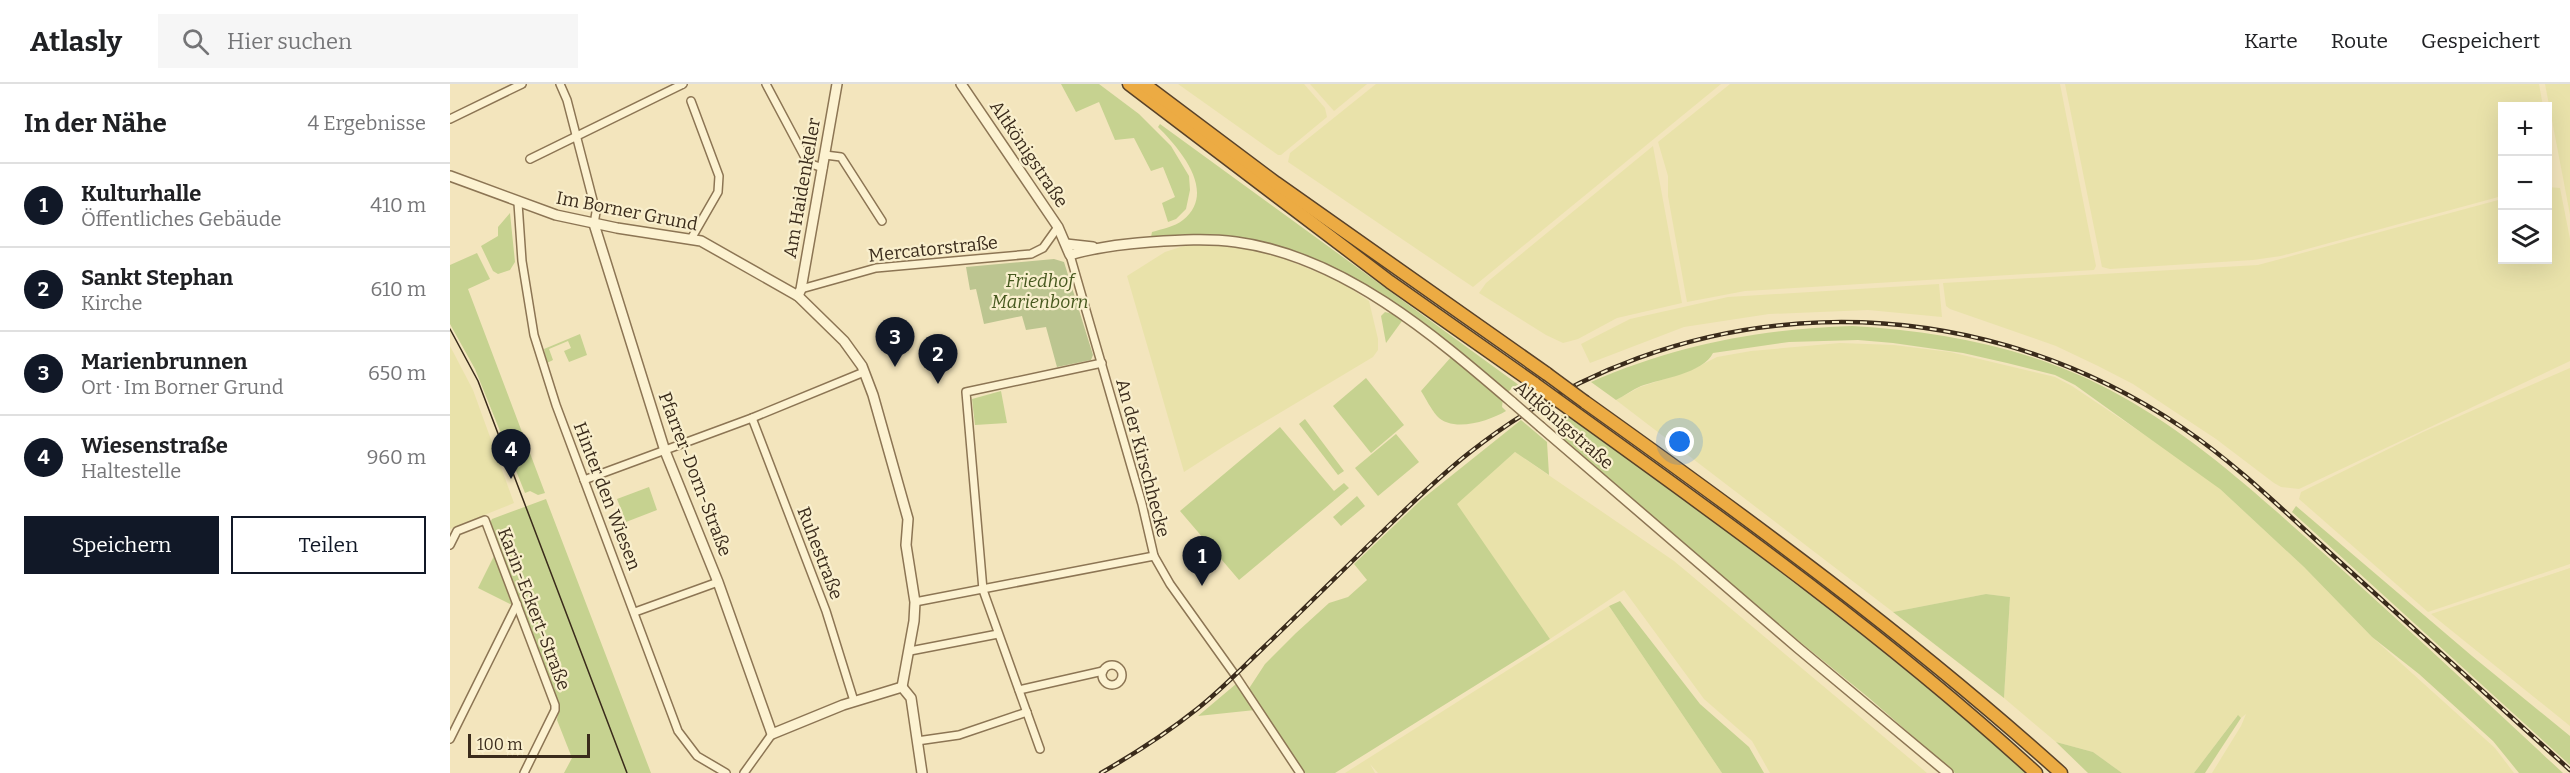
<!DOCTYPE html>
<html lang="de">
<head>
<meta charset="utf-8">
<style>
  :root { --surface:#fff; --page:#f6f6f6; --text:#202124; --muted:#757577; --line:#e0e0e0; --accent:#111827 }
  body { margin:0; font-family:Bitter,serif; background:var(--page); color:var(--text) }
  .controls { position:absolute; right:18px; top:18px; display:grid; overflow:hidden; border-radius:0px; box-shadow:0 6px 24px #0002 }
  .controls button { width:54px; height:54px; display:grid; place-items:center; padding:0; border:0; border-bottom:2px solid var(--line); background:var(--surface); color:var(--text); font:30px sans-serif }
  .scale { position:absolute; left:18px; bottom:15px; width:122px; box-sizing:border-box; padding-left:6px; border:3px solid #3a2b1b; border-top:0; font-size:16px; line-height:21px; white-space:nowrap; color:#3a2b1b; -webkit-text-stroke:4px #f9efcd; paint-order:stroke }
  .you { position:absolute; left:1230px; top:358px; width:21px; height:21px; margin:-15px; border:4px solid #fff; border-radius:50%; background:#1a73e8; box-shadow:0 0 0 9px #1a73e833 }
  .badge { display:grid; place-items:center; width:39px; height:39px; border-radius:50%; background:var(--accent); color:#fff; font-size:20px; font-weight:700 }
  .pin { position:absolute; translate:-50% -50px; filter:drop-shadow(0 2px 3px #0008) }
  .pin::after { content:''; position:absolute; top:32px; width:21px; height:18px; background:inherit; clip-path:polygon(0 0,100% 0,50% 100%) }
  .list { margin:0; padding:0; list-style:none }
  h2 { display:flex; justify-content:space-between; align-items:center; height:78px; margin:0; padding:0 24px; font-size:26px }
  h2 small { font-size:20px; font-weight:400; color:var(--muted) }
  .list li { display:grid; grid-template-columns:39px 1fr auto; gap:18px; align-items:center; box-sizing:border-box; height:84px; padding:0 24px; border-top:2px solid var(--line) }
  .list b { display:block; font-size:22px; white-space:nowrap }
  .list p { margin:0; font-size:20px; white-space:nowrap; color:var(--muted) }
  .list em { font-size:20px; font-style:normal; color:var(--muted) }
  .actions { display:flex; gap:12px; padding:18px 24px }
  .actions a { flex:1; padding:14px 0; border:2px solid var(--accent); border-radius:0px; text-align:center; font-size:21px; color:var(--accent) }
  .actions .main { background:var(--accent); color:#fff }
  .icon { flex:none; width:33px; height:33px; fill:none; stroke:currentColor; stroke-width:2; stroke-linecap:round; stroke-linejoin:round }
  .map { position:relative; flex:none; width:2120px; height:689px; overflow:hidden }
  header { display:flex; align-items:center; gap:36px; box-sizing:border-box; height:84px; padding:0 30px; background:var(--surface); border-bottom:2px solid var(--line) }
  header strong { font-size:28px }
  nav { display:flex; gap:33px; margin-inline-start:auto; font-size:21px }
  .search { width:420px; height:54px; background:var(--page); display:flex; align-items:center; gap:15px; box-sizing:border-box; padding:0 21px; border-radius:0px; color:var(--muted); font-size:22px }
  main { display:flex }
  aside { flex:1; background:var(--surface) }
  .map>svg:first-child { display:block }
  .farmland { fill:#e9e2aa }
  .green { fill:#c6d290 }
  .cemetery { fill:#bcc590 }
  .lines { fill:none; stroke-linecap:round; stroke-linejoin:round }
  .minor-casing { stroke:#8c7554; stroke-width:10 }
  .tertiary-casing { stroke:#8c7554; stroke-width:12 }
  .motorway-casing { stroke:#594229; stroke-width:15 }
  .minor { stroke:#fcf2d1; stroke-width:7 }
  .tertiary { stroke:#fcf2d1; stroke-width:9 }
  .motorway { stroke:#ecab43; stroke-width:12 }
  .tram { stroke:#3a2b1b; stroke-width:1.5 }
  .rail-casing { stroke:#3a2b1b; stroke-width:4.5 }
  .rail { stroke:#f9efcd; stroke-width:2; stroke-dasharray:7; stroke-linecap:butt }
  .tertiary-bridge-casing { stroke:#8c7554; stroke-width:12; stroke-linecap:butt }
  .motorway-bridge-casing { stroke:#594229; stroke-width:15; stroke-linecap:butt }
  .tertiary-bridge { stroke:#fcf2d1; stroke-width:9 }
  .motorway-bridge { stroke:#ecab43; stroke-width:12 }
  .labels { text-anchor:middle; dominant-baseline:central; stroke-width:4.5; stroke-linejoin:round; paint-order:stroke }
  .street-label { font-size:18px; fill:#3a2b1b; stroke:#f9efcd }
  .park-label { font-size:18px; font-style:italic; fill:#47591f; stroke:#f9efcd }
</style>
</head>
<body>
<header>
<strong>Atlasly</strong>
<div class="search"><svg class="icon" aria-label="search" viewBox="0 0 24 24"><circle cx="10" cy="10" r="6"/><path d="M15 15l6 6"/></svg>Hier suchen</div>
<nav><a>Karte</a><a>Route</a><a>Gespeichert</a></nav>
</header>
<main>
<aside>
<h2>In der Nähe<small>4 Ergebnisse</small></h2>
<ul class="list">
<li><span class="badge">1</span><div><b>Kulturhalle</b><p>Öffentliches Gebäude</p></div><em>410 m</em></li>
<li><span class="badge">2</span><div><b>Sankt Stephan</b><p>Kirche</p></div><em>610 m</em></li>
<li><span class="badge">3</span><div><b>Marienbrunnen</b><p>Ort · Im Borner Grund</p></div><em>650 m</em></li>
<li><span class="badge">4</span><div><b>Wiesenstraße</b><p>Haltestelle</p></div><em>960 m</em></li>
</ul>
<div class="actions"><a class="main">Speichern</a><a>Teilen</a></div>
</aside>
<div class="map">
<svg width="2120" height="689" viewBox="0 0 2120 689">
  <rect width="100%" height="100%" fill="#f3e5bd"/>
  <!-- farmland -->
  <g class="farmland">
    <path d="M728,0H854L875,24L877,33L831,71H828Z"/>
    <path d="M860,0H917L884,27Z"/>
    <path d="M926,0H1271L1023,203L838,78L840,69Z"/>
    <path d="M1280,0H1610L1646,182L1644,186L1295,207L1237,218L1218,112V92L1208,58Z"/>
    <path d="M1615,0H2089L2093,22H2052V112L1831,172L1803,176L1660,185L1652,183Z"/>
    <path d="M2095,0H2120V131L2114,99Z"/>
    <path d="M1203,62L1232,219L1167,234L1128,255L1113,259L1096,251L1029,209L1036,199Z"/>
    <path d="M2098,103L2110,104L2120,155V277L1849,405L1831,403L1824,399L1766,355L1683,300L1648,282L1606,262L1500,225L1496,222L1493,199L1808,181L2052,115V176H2098Z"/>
    <path d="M743,159L783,162L823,170L891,198L919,217L928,255V266L923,273L776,361L734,388L677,192L715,168Z"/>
    <path d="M1489,200L1492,233L1418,226L1319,230L1234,243L1140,279L1131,260L1180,235L1278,213Z"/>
    <path d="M1390,259L1444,261L1500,268L1605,293L1622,302L1750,388L1770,405L1854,483L1922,553L2045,664L2064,689H1762L1791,642L1796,630L1791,634L1787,632L1744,689H1672L1643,668L1606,658L1554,614L1560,513L1536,510L1443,528L1166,316L1190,303L1239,287L1267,273L1301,267Z"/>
    <path d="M0,262L23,306L64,419L0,445Z"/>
    <path d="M2120,284V480L1978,528L1849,415L1851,408L1973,348Z"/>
    <path d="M1065,368L1224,477L1477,689H1320L1302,657L1254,615L1174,506L1100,555L1006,420Z"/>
    <path d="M2120,484V642L1981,530Z"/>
    <path d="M1159,522L1272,689H928L920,680L925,689H895Z"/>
  </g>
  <!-- green -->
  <g class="green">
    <path d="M611,0H649L689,30L721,62L739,92L740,106L736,125L726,135L718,138L712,119L725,113L713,83L701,87L684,54L665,56L649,18L626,28Z"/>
    <path d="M710,40L1077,307L1072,310L1061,305L1057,309L875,181L835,165L777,151L742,150L701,153L702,148C712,145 724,143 733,136C768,108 729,64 708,43Z"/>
    <path d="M60,129L65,178L60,186L48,190L43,187L31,162L48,152V143Z"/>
    <path d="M27,169L40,195L18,205L95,409L88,411L80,407L75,409L25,285L0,240V181Z"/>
    <path d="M935,228L943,230L952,237L936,259L931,232Z"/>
    <path d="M1402,242C1491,247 1581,264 1660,306C1736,346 1799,403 1862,459C1947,534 2030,612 2113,689H2069L2043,657L1969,590L1922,553L1854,483L1770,405L1625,301L1605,291L1557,279L1513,269L1443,259L1408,256L1339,258L1263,269C1254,289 1210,295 1191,302C1182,306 1174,312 1166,316L1141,298C1226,261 1310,245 1402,242Z"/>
    <path d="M130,250L137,271L119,278L114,267L121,264L118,257L99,265L103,276L97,279L94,265Z"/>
    <path d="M1002,272L1053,314L1052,323L1056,327C1039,337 1003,349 987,332C981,325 976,315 971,307Z"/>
    <path d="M916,294L954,341L921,369L883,322Z"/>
    <path d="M551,307L557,339L525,341L522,315Z"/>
    <path d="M1115,330C1273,444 1431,559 1577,689H1505L1419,614L1291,510L1110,353L1104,335Z"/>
    <path d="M855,335L894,387L888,391L849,340Z"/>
    <path d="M1071,336L1097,358L1099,391L1065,368L1007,420L1100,555L885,689H854L798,606L815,580L846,549L879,519L898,513L917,496L904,480L971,416Z"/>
    <path d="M830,343L884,407L894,399L899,404L789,496L730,427Z"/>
    <path d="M946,350L969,378L928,412L905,384Z"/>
    <path d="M199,403L207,426L176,438L167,415Z"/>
    <path d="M907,412L915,422L891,442L883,433Z"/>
    <path d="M96,415L201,689H114L122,674L107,636L109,621L39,441L42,435Z"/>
    <path d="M1846,422L2022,572L2120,652V681L1842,428Z"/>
    <path d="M44,472L62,521L28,504Z"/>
    <path d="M1536,510L1560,513L1554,614L1443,528Z"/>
    <path d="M1170,517L1250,620L1299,663L1314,689H1272L1159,522Z"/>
    <path d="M786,600L805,626L748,632Z"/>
    <path d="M1788,631L1791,634L1755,689H1744Z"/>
    <path d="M1606,658L1643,668L1672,689H1638Z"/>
  </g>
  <!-- cemetery -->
  <path class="cemetery" d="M604,175L614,178L643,271L641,276L607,283L596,243L576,246L572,232L534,240L526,205L520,206L516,183Z"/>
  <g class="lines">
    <defs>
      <g id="minor">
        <path d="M110,0L117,16L146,128L144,140"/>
        <path d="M316,0L358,79L373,84"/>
        <path d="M0,35L72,0"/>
        <path d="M375,71L391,73L432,137"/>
        <path d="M80,75L233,0"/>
        <path d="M68,119L72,177L84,251L106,321L228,647L247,672L276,689"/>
        <path d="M241,155L268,108L269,92L241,17"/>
        <path d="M620,171L692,420L704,472L720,500L785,591L850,689"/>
        <path d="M351,205L426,184L581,170L593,164L608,143"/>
        <path d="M302,334L376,527L404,617"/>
        <path d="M134,396L302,334L414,288"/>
        <path d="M0,461L7,447L35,436L105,621V626L74,689"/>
        <path d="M465,518L704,472"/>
        <path d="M185,528L268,498"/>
        <path d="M460,567L548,550"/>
        <circle cx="662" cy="591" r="10"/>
        <path d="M569,606L653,587"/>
        <path d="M0,655L67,520"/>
        <path d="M467,657L509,651L577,628"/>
        <path d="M590,665L533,506L516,308L652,279"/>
        <path d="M294,689L322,650"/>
      </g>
      <g id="tertiary">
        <path d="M511,0L608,143L620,171C646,163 673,160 700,158C729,156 758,154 786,158C892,172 984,251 1062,318"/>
        <path d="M0,92L106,131L167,144L251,157L348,212L394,257L412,282L423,311L458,435L456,461L465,518L464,537L452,603"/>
        <path d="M144,140L215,367L268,498L322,650L393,621L452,603"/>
        <path d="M616,160L643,163"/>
        <path d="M348,212L351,205L387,0"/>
        <path d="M1091,343L1348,564L1498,689"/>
        <path d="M452,603L461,614L472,689"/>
      </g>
      <g id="motorway">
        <path d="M679,0L940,198L1085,300"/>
        <path d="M694,0L826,99L1097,290"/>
        <path d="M1135,318C1299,435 1461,554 1611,689"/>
        <path d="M1121,326C1281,441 1441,556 1586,689"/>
      </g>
    </defs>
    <!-- minor casing -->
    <use href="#minor" class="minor-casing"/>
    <!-- tertiary casing -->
    <use href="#tertiary" class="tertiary-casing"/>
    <!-- motorway casing -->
    <use href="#motorway" class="motorway-casing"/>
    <!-- minor -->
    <use href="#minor" class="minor"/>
    <!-- tertiary -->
    <use href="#tertiary" class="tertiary"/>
    <!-- motorway -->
    <use href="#motorway" class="motorway"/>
    <!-- tram -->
    <path class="tram" d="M0,245L28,297L177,689"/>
    <defs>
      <path id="rail" d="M651,689C684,670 717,649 747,625C770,607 791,585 812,565C851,528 889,490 927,453C957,424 986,395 1019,369C1229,203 1511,195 1733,344C1789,382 1839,432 1889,477C1966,547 2043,616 2120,686"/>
    </defs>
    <!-- rail casing -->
    <use href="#rail" class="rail-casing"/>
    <!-- rail -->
    <use href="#rail" class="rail"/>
    <defs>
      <path id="tertiary-bridge" d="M1062,318L1091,343"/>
      <g id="motorway-bridge">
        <path d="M1097,290L1135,318"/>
        <path d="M1085,300L1121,326"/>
      </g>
    </defs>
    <!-- tertiary-bridge casing -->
    <use href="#tertiary-bridge" class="tertiary-bridge-casing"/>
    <!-- motorway-bridge casing -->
    <use href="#motorway-bridge" class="motorway-bridge-casing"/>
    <!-- tertiary-bridge -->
    <use href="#tertiary-bridge" class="tertiary-bridge"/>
    <!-- motorway-bridge -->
    <use href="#motorway-bridge" class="motorway-bridge"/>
  </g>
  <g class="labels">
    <!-- street labels -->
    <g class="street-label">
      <text transform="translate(579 70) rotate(56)">Altkönigstraße</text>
      <text transform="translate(352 104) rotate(-80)">Am Haidenkeller</text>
      <text transform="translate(177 127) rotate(11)">Im Borner Grund</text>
      <text transform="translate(483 165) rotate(-6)">Mercatorstraße</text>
      <text transform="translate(1114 341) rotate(41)">Altkönigstraße</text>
      <text transform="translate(693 374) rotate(75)">An der Kirschhecke</text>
      <text transform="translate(245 390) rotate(69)">Pfarrer-Dorn-Straße</text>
      <text transform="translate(157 412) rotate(69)">Hinter den Wiesen</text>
      <text transform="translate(370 469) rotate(69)">Ruhestraße</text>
      <text transform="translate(84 525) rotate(69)">Karin-Eckert-Straße</text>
    </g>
    <!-- park labels -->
    <g class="park-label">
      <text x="590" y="197">Friedhof<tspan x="590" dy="21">Marienborn</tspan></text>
    </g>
  </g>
</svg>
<div class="controls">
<button>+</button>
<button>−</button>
<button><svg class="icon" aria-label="layers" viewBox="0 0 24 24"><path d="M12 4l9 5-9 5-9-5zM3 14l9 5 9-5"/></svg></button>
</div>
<div class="scale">100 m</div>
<div class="you"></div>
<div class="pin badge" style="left:752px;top:502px">1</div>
<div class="pin badge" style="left:488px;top:300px">2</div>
<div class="pin badge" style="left:445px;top:283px">3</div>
<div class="pin badge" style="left:61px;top:395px">4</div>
</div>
</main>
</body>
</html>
